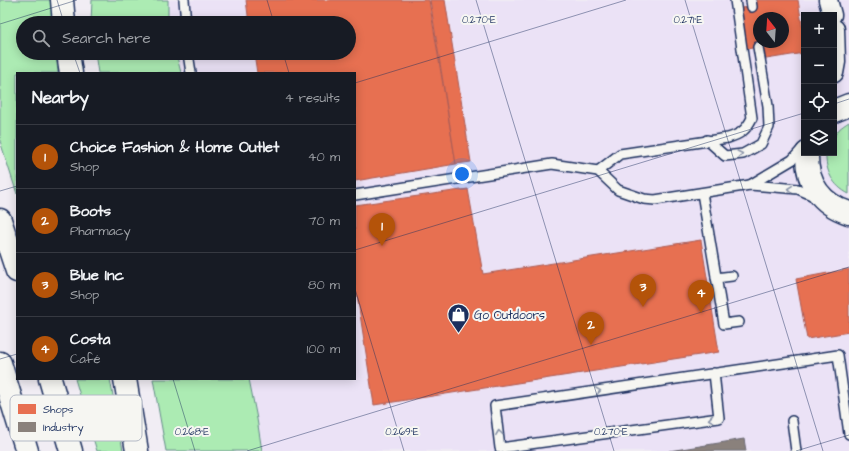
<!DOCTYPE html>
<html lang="en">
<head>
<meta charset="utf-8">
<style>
  :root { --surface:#171b24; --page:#20242c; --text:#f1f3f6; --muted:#9ea1a6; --line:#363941; --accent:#b45309 }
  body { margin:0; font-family:"Architects Daughter",sans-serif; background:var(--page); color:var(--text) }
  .controls { position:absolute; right:12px; top:12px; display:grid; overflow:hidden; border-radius:0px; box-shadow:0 2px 10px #0003 }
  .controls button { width:36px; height:36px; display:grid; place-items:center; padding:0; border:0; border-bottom:1px solid var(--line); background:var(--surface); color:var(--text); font:20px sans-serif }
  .compass { position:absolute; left:753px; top:12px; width:36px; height:36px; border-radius:50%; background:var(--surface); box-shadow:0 2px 10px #0003; rotate:343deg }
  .you { position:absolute; left:462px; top:174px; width:14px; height:14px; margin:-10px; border:3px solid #fff; border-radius:50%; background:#1a73e8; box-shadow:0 0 0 6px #1a73e833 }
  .badge { display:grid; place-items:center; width:26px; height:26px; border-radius:50%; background:var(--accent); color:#fff; font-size:13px; font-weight:700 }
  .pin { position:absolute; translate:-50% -33px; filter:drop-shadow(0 1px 2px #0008) }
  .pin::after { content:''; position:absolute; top:21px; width:14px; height:12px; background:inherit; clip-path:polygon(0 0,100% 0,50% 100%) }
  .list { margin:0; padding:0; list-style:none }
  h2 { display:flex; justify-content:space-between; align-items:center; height:52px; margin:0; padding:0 16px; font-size:17px }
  h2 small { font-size:13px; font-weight:400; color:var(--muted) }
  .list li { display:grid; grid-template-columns:26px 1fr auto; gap:12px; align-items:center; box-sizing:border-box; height:64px; padding:0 16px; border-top:1px solid var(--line) }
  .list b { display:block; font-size:15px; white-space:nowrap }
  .list p { margin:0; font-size:13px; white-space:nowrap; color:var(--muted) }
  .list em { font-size:13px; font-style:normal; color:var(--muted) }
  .icon { flex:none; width:22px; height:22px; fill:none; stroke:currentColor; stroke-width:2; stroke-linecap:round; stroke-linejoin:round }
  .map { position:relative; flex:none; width:849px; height:451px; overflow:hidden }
  .search { position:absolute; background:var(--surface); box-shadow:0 2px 10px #0003; left:16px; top:16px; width:340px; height:44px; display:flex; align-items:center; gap:10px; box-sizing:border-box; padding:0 14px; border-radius:22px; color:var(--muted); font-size:15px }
  .panel { position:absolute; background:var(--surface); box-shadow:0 2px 10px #0003; left:16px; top:72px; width:340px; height:308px; border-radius:0px }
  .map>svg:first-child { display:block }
  .built { fill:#ebe2f6; fill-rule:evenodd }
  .green { fill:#acebb3; stroke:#648d88 }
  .shops { fill:#e76f51; stroke:#aa5c55; fill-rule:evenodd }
  .industry { fill:#8a817c; stroke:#696873 }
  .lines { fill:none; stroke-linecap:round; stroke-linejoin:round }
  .service-casing { stroke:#1b2f5e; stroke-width:12 }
  .minor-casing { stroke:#1b2f5e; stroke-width:21 }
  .tertiary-casing { stroke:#1b2f5e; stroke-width:25 }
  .trunk-casing { stroke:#1b2f5e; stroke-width:25 }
  .service { stroke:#f6f6f2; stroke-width:9 }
  .minor { stroke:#f6f6f2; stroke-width:18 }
  .tertiary { stroke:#f6f6f2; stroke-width:22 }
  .trunk { stroke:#f6f6f2; stroke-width:22 }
  .oneway { stroke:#8892a8 }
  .ticks { fill:none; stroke:#1b2f5e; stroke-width:1; stroke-opacity:0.45 }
  .labels { text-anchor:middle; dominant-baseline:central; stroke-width:4; stroke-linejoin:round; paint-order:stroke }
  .poi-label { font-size:12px; fill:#1b2f5e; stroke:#f6f6f2; text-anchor:start }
  .key { fill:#f6f6f2; stroke:#b4bac6; stroke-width:1 }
  .key-label { font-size:11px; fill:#1b2f5e }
  .ticks-label { font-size:10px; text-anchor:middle; fill:#1b2f5e; stroke:#f6f6f2; stroke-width:4; stroke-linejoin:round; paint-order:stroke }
</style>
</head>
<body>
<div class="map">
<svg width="849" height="451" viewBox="0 0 849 451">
  <rect width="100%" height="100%" fill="#f1edf4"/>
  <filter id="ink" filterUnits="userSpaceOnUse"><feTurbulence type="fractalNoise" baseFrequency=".025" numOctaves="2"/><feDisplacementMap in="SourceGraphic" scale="8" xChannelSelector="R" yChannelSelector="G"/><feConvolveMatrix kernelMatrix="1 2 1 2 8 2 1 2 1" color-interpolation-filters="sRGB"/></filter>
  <g filter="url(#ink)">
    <!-- built -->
    <path class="built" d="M168,0H849V451H262L257,419L249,379H355V73H181L176,53H349V23H170L168,16ZM804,15H834V153H804ZM759,18H783V42H759Z"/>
    <!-- green -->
    <g class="green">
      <path d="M0,0H51L53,23H23V53H56L58,73H17V194L0,141Z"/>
      <path d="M92,0H168V16L170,23H91Z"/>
      <path d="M95,53H176L181,73H98Z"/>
      <path d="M849,122V194C833,186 825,171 826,153H834C834,135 833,132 849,122Z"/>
      <path d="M75,379H110L123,451H97Z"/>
      <path d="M153,379H249L257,419L262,451H166Z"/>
    </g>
    <!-- shops -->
    <g class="shops">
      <path d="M246,0H429L456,164L355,181V73H257L254,53H349V23H249Z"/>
      <path d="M430,0H445L471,162L456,164Z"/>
      <path d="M751,0H798L804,37V53L760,60L758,47L747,49L740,8L752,7ZM759,18H783V42H759Z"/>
      <path d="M468,189L483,274L701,240L719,352L374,405L357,295H355V205Z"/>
      <path d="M849,269V332L807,339L796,279Z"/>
    </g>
    <!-- industry -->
    <path class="industry" d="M744,439L746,451H669Z"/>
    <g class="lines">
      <defs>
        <g id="service">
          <path d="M184,0L186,23"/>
          <path d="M751,0L752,7"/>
          <path d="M188,53L191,73"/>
          <path d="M707,140L725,156L743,154L761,144L769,127L768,106L758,47"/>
          <path d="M598,171L620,154L728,138C741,134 746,130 752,118L735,0"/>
          <path d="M750,185L792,160L804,147"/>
          <path d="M702,193L724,324L739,322"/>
          <path d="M355,195L552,164L598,171L618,190L644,199L655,200L750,185L798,189L816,197"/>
          <path d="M716,278L732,276"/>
          <path d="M714,373L719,418L500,448L495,406L838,355L849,434"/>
          <path d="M792,421L796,451"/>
        </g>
        <g id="minor">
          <path d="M828,0L832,15"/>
          <path d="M834,73L836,62L835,29"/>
        </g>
        <g id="tertiary">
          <path d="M834,111L849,105"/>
          <path d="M807,153C806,183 821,204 849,213"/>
        </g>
        <g id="trunk">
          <path d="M62,0L64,23"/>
          <path d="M68,53L71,73"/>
          <path d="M0,220L17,271"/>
          <path d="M0,363L27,451"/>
          <path d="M50,379L71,451"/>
          <path d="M125,379L137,451"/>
        </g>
      </defs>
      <!-- service casing -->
      <use href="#service" class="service-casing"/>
      <!-- minor casing -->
      <use href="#minor" class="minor-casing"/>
      <!-- tertiary casing -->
      <use href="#tertiary" class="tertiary-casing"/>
      <!-- trunk casing -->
      <use href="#trunk" class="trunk-casing"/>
      <!-- service -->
      <use href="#service" class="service"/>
      <!-- minor -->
      <use href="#minor" class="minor"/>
      <!-- tertiary -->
      <use href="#tertiary" class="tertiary"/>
      <!-- trunk -->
      <use href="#trunk" class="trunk"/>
    </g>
    <!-- one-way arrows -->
    <defs><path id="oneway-chevron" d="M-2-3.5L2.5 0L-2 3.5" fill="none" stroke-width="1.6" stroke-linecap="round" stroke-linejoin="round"/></defs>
    <g class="oneway">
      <use href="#oneway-chevron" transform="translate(740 154) rotate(-14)"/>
      <use href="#oneway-chevron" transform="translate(790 189) rotate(-175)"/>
      <use href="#oneway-chevron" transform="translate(598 391) rotate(-9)"/>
      <use href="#oneway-chevron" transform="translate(711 419) rotate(172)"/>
      <use href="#oneway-chevron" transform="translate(499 433) rotate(-97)"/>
    </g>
  </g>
  <!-- ticks -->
  <path class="ticks" d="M57,0L64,23M267,0L274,23M476,0L614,451M685,0L823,451M0,24L77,0M73,53L80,73M283,53L289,73M355,83L626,0M834,104L849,99M0,191L17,186M355,250L804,113M355,289L404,451M0,359L17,354M173,379L195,451M247,451L849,267M796,451L849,435"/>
  <!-- icons -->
  <defs>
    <symbol id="shop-pin" viewBox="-11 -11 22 30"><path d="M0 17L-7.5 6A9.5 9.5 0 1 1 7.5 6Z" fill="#1b2f5e" stroke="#f6f6f2"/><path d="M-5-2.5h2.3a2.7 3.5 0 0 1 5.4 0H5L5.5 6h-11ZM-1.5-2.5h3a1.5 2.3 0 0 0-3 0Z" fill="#fff"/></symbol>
  </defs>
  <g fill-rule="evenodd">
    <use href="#shop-pin" x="446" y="302" width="25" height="34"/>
  </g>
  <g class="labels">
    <!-- poi labels -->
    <g class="poi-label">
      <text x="474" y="315">Go Outdoors</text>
    </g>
  </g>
  <!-- legend -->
  <rect x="10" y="395" width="132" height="46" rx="6" class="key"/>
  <rect x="18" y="404" width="18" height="10" fill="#e76f51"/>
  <rect x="18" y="422" width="18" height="10" fill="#8a817c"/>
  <g class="key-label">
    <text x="43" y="413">Shops</text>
    <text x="43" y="431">Industry</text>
  </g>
  <g class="ticks-label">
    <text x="479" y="23">0.270°E</text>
    <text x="688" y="23">0.271°E</text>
    <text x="192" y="435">0.268°E</text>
    <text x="402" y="435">0.269°E</text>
    <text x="611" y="435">0.270°E</text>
  </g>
</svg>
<div class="controls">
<button>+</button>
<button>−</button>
<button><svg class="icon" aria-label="locate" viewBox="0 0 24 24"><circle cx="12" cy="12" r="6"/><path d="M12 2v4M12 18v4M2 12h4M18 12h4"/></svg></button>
<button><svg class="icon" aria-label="layers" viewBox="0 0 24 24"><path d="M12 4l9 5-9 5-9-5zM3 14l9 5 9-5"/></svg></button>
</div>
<svg class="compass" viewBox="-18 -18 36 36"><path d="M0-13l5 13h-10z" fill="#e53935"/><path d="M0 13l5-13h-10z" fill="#9ea1a6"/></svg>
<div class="you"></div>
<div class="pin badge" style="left:382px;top:246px">1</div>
<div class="pin badge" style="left:591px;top:345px">2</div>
<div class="pin badge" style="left:643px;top:307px">3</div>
<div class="pin badge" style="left:701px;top:313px">4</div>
<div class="search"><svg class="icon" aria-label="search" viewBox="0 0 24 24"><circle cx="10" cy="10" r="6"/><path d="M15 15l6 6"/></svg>Search here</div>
<section class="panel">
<h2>Nearby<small>4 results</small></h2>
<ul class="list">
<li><span class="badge">1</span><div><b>Choice Fashion &amp; Home Outlet</b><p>Shop</p></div><em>40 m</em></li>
<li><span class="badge">2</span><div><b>Boots</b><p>Pharmacy</p></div><em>70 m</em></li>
<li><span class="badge">3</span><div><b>Blue Inc</b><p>Shop</p></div><em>80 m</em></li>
<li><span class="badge">4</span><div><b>Costa</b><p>Café</p></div><em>100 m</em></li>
</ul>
</section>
</div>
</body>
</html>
